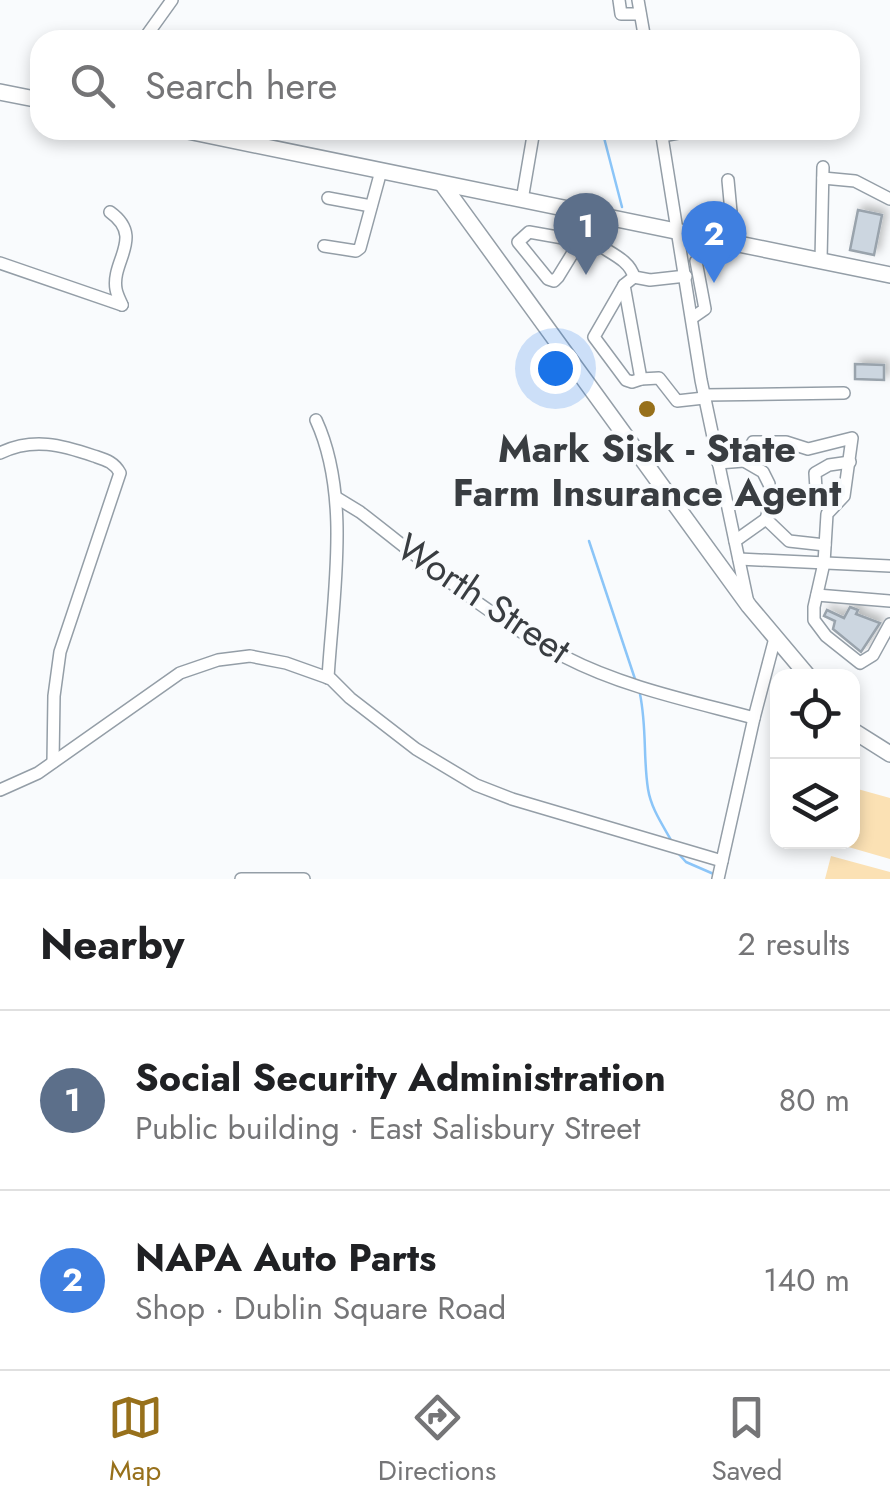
<!DOCTYPE html>
<html lang="en">
<head>
<meta charset="utf-8">
<style>
	:root { --surface:#fff; --page:#f2f2f2; --text:#202124; --muted:#757577; --line:#e0e0e0; --accent:#97701b }
	body { margin:0; font-family:Jost,sans-serif; background:var(--page); color:var(--text) }
	.controls { position:absolute; right:30px; bottom:30px; display:grid; overflow:hidden; border-radius:20px; box-shadow:0 5px 15px #0003 }
	.controls button { width:90px; height:90px; display:grid; place-items:center; padding:0; border:0; border-bottom:2px solid var(--line); background:var(--surface); color:var(--text); font:50px sans-serif }
	.you { position:absolute; left:555px; top:368px; width:35px; height:35px; margin:-25px; border:8px solid #fff; border-radius:50%; background:#1a73e8; box-shadow:0 0 0 15px #1a73e833 }
	.badge { display:grid; place-items:center; width:65px; height:65px; border-radius:50%; background:var(--accent); color:#fff; font-size:32px; font-weight:700 }
	.pin { position:absolute; translate:-50% -82px; filter:drop-shadow(0 2px 5px #0008) }
	.pin::after { content:''; position:absolute; top:52px; width:35px; height:30px; background:inherit; clip-path:polygon(0 0,100% 0,50% 100%) }
	.list { margin:0; padding:0; list-style:none }
	h2 { display:flex; justify-content:space-between; align-items:center; height:130px; margin:0; padding:0 40px; font-size:42px }
	h2 small { font-size:32px; font-weight:400; color:var(--muted) }
	.list li { display:grid; grid-template-columns:65px 1fr auto; gap:30px; align-items:center; box-sizing:border-box; height:180px; padding:0 40px; border-top:2px solid var(--line) }
	.list b { display:block; font-size:38px; white-space:nowrap }
	.list p { margin:0; font-size:32px; white-space:nowrap; color:var(--muted) }
	.list em { font-size:32px; font-style:normal; color:var(--muted) }
	.icon { flex:none; width:55px; height:55px; fill:none; stroke:currentColor; stroke-width:2; stroke-linecap:round; stroke-linejoin:round }
	.map { position:relative; flex:none; width:890px; height:879px; overflow:hidden }
	.search { position:absolute; background:var(--surface); box-shadow:0 5px 15px #0003; left:30px; right:30px; top:30px; height:110px; display:flex; align-items:center; gap:25px; box-sizing:border-box; padding:0 35px; border-radius:30px; color:var(--muted); font-size:38px }
	.sheet { height:490px; background:var(--surface) }
	nav { display:flex; justify-content:space-around; align-items:center; box-sizing:border-box; height:140px; border-top:2px solid var(--line); background:var(--surface); font-size:28px; color:var(--muted) }
	nav a { display:grid; justify-items:center; gap:5px }
	nav .on { color:var(--accent) }
	.map>svg:first-child { display:block }
</style>
</head>
<body>
<div class="map">
<svg width="890" height="879" viewBox="0 0 890 879">
	<defs>
		<filter id="shadow"><feDropShadow dx="4.5" dy="-4.5" stdDeviation="5" flood-color="#0004"/></filter>
	</defs>
	<rect width="100%" height="100%" fill="#f9fbfd"/>
	<g fill="#fbe1b4">
		<path d="M854,788L890,798V859L838,844L839,842H852Z"/>
		<path d="M831,856L890,872V879H825Z"/>
	</g>
	<g fill="none" stroke-linecap="round" stroke-linejoin="round">
		<g stroke="#8bc5f8" stroke-width="2.5">
			<path d="M602,130L622,207"/>
			<path d="M589,541L636,682"/>
			<path d="M640,694C647,729 643,757 648,789C651,808 662,824 671,840"/>
			<path d="M677,852L686,862L716,875"/>
		</g>
	</g>
	<g fill="#ccd6e0" stroke="#99a3ac" stroke-width="2.5" filter="url(#shadow)">
		<path d="M858,210L882,215L874,255L850,250Z"/>
		<path d="M855,364L884,365V380L855,379Z"/>
		<path d="M850,607L858,610L856,614L880,623L861,652L833,629L835,621L824,616L827,610L844,618Z"/>
	</g>
	<g fill="none" stroke-linecap="round" stroke-linejoin="round">
		<defs>
			<g id="minor">
				<path d="M619,0L621,14H640"/>
				<path d="M638,0L645,40"/>
				<path d="M144,39L172,0"/>
				<path d="M661,130L701,380L748,603"/>
				<path d="M662,136L694,130"/>
				<path d="M823,178L855,181L890,199"/>
				<path d="M328,198L371,206"/>
				<path d="M522,200L534,130"/>
				<path d="M567,210L582,222L585,233L606,216"/>
				<path d="M110,212C145,237 111,261 116,289C117,295 120,300 122,305"/>
				<path d="M725,240L731,212L728,180"/>
				<path d="M580,241L529,232L518,242L548,279L554,281L558,277L585,233C599,251 628,255 634,277"/>
				<path d="M324,246L356,251L360,248L381,171"/>
				<path d="M821,260L823,167"/>
				<path d="M0,263L122,305"/>
				<path d="M686,276L650,280L634,277L624,285L641,379L659,378L677,401L704,398"/>
				<path d="M624,285L594,337L626,380L632,382L641,379"/>
				<path d="M692,318L705,309L696,261"/>
				<path d="M704,395L844,393"/>
				<path d="M316,420C351,496 333,595 328,678"/>
				<path d="M0,453C33,437 62,445 94,456C106,460 114,462 120,473L60,652L54,696L53,762"/>
				<path d="M744,461L763,472L769,484"/>
				<path d="M718,463L744,461L753,442H786L808,449L852,438L844,496L827,514L824,563L814,607V620L826,636L860,663L873,655L890,624"/>
				<path d="M337,498L360,512C426,563 490,618 565,657C623,687 691,701 754,718"/>
				<path d="M829,510L816,489L815,473L829,465L850,462"/>
				<path d="M766,519L771,501"/>
				<path d="M735,541L766,519L789,541L825,545"/>
				<path d="M739,559L890,566"/>
				<path d="M817,595L890,601"/>
				<path d="M0,790L38,773L180,673L218,660L250,656L286,663L331,679L350,698L416,749L476,785L512,799L722,861"/>
				<path d="M241,879H304"/>
				<path d="M718,879L754,718L775,638"/>
			</g>
			<g id="major">
				<path d="M0,92L40,100"/>
				<path d="M183,130L890,275"/>
				<path d="M443,185L749,606L808,676"/>
				<path d="M852,730L890,754"/>
			</g>
		</defs>
		<use href="#minor" stroke="#949ea7" stroke-width="14"/>
		<use href="#major" stroke="#949ea7" stroke-width="18"/>
		<use href="#minor" stroke="#fff" stroke-width="11"/>
		<use href="#major" stroke="#fff" stroke-width="15"/>
	</g>
	<circle fill="#97701b" stroke="#f9fbfd" stroke-width="4" cx="647" cy="409" r="10"/>
	<g text-anchor="middle" dominant-baseline="central" stroke-width="8" stroke-linejoin="round" paint-order="stroke">
		<g font-size="38" font-weight="bold" fill="#393d41" stroke="#f9fbfd">
			<text x="647" y="448">Mark Sisk - State<tspan x="647" dy="44">Farm Insurance Agent</tspan></text>
		</g>
		<g font-size="38" fill="#393d41" stroke="#f9fbfd">
			<text transform="translate(484 598) rotate(34)">Worth Street</text>
		</g>
	</g>
</svg>
<div class="controls">
<button><svg class="icon" aria-label="locate" viewBox="0 0 24 24"><circle cx="12" cy="12" r="6"/><path d="M12 2v4M12 18v4M2 12h4M18 12h4"/></svg></button>
<button><svg class="icon" aria-label="layers" viewBox="0 0 24 24"><path d="M12 4l9 5-9 5-9-5zM3 14l9 5 9-5"/></svg></button>
</div>
<div class="you"></div>
<div class="pin badge" style="left:586px;top:275px;background:#5c6f8a">1</div>
<div class="pin badge" style="left:714px;top:283px;background:#3f7fe0">2</div>
<div class="search"><svg class="icon" aria-label="search" viewBox="0 0 24 24"><circle cx="10" cy="10" r="6"/><path d="M15 15l6 6"/></svg>Search here</div>
</div>
<section class="sheet">
<h2>Nearby<small>2 results</small></h2>
<ul class="list">
<li><span class="badge" style="background:#5c6f8a">1</span><div><b>Social Security Administration</b><p>Public building · East Salisbury Street</p></div><em>80 m</em></li>
<li><span class="badge" style="background:#3f7fe0">2</span><div><b>NAPA Auto Parts</b><p>Shop · Dublin Square Road</p></div><em>140 m</em></li>
</ul>
</section>
<nav>
<a class="on"><svg class="icon" aria-label="map" viewBox="0 0 24 24"><path d="M3 6l6-2 6 2 6-2v14l-6 2-6-2-6 2zM9 4v14M15 6v14"/></svg>Map</a>
<a><svg class="icon" aria-label="directions" viewBox="0 0 24 24"><path d="M12 3l9 9-9 9-9-9zM9 14v-3h6M13 9l2 2-2 2"/></svg>Directions</a>
<a><svg class="icon" aria-label="saved" viewBox="0 0 24 24"><path d="M7 4h10v16l-5-4-5 4z"/></svg>Saved</a>
</nav>
</body>
</html>
